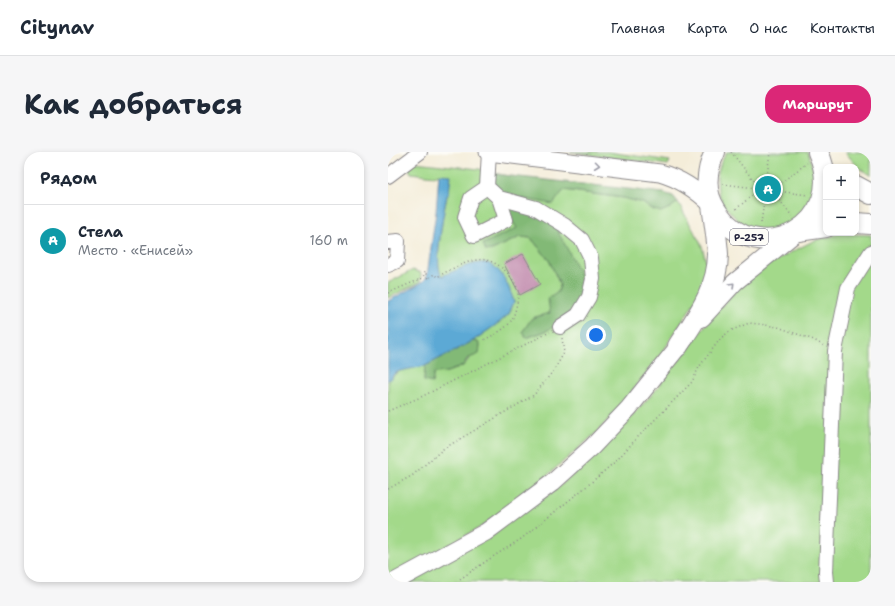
<!DOCTYPE html>
<html lang="ru">
<head>
<meta charset="utf-8">
<style>
	:root { --surface:#fff; --page:#f6f6f7; --text:#1f2937; --muted:#747a83; --line:#e0e1e3; --accent:#db2777 }
	body { margin:0; font-family:"Shantell Sans",sans-serif; background:var(--page); color:var(--text) }
	.controls { position:absolute; right:12px; top:12px; display:grid; overflow:hidden; border-radius:8px; box-shadow:0 2px 6px #0003 }
	.controls button { width:36px; height:36px; display:grid; place-items:center; padding:0; border:0; border-bottom:1px solid var(--line); background:var(--surface); color:var(--text); font:20px sans-serif }
	.you { position:absolute; left:208px; top:183px; width:14px; height:14px; margin:-10px; border:3px solid #fff; border-radius:50%; background:#1a73e8; box-shadow:0 0 0 6px #1a73e833 }
	.badge { display:grid; place-items:center; width:26px; height:26px; border-radius:50%; background:var(--accent); color:#fff; font-size:13px; font-weight:700 }
	.pin { position:absolute; translate:-50% -50%; border:2px solid #fff; box-shadow:0 1px 4px #0006 }
	.list { margin:0; padding:0; list-style:none }
	h2 { display:flex; justify-content:space-between; align-items:center; height:52px; margin:0; padding:0 16px; font-size:17px }
	h2 small { font-size:13px; font-weight:400; color:var(--muted) }
	.list li { display:grid; grid-template-columns:26px 1fr auto; gap:12px; align-items:center; box-sizing:border-box; height:72px; padding:0 16px; border-top:1px solid var(--line) }
	.list b { display:block; font-size:15px; white-space:nowrap }
	.list p { margin:0; font-size:13px; white-space:nowrap; color:var(--muted) }
	.list em { font-size:13px; font-style:normal; color:var(--muted) }
	.map { position:relative; flex:none; width:483px; height:430px; overflow:hidden; border-radius:16px }
	header { display:flex; align-items:center; gap:24px; box-sizing:border-box; height:56px; padding:0 20px; background:var(--surface); border-bottom:1px solid var(--line) }
	header strong { font-size:19px }
	nav { display:flex; gap:22px; margin-inline-start:auto; font-size:14px }
	.intro { display:flex; align-items:center; justify-content:space-between; box-sizing:border-box; height:96px; padding:0 24px }
	h1 { margin:0; font-size:28px }
	.button { padding:10px 18px; border-radius:16px; background:var(--accent); color:#fff; font-size:14px; font-weight:700 }
	main { display:flex; gap:24px; padding:0 24px }
	aside { flex:1; background:var(--surface); border-radius:16px; box-shadow:0 2px 6px #0003 }
	.map>svg:first-child { display:block }
</style>
</head>
<body>
<header>
<strong>Citynav</strong>
<nav><a>Главная</a><a>Карта</a><a>О нас</a><a>Контакты</a></nav>
</header>
<div class="intro"><h1>Как добраться</h1><a class="button">Маршрут</a></div>
<main>
<aside>
<h2>Рядом<small></small></h2>
<ul class="list">
<li><span class="badge" style="background:#0f9aa8">A</span><div><b>Стела</b><p>Место · «Енисей»</p></div><em>160 m</em></li>
</ul>
</aside>
<div class="map">
<svg width="483" height="430" viewBox="0 0 483 430">
	<rect width="100%" height="100%" fill="#fdfcf7"/>
	<filter id="ink" filterUnits="userSpaceOnUse"><feTurbulence type="fractalNoise" baseFrequency=".025" numOctaves="2"/><feDisplacementMap in="SourceGraphic" scale="8" xChannelSelector="R" yChannelSelector="G"/><feConvolveMatrix kernelMatrix="1 2 1 2 8 2 1 2 1" color-interpolation-filters="sRGB"/></filter>
	<filter id="wash" filterUnits="userSpaceOnUse"><feTurbulence type="fractalNoise" baseFrequency=".012" numOctaves="4" result="noise"/><feDisplacementMap in="SourceGraphic" scale="16" xChannelSelector="R" yChannelSelector="G"/><feGaussianBlur stdDeviation="0.9" result="paint"/><feColorMatrix in="noise" values="0 0 0 0 0 0 0 0 0 0 0 0 0 0 0 0 0 1.4 0 .05"/><feComposite in="paint" operator="in"/></filter>
	<g filter="url(#wash)">
		<rect width="100%" height="100%" fill="#f4edd9"/>
		<g fill="#a3d98a" stroke="#627e62" fill-rule="evenodd">
			<path d="M182,0H220L282,9L280,13Z"/>
			<path d="M339,0H420L430,34L420,59L399,75L373,79L353,72L334,51L330,38L329,24L333,10ZM367,30L390,34L388,45L366,42Z"/>
			<path d="M457,0H483V23L472,17Z"/>
			<path d="M26,10L91,17L176,38L235,46L255,51L263,57L282,56L290,50L314,94L319,114L309,146L274,201L229,258L207,282L155,327L93,375L0,427V229C12,215 20,217 37,214L36,229L46,221L59,220L75,214L92,194L90,190L85,189L112,170L121,162L126,150C110,104 97,107 56,123L54,124C45,114 56,58 59,44L61,41L51,22L46,24L23,21L19,13ZM130,76L182,102L158,179L138,186L135,179L144,166L162,161L172,133L161,108L143,86L132,85L104,98L95,92Z"/>
			<path d="M451,82L483,83V430H21L165,340L216,295L267,239L323,166L351,135L380,113L396,104L425,89Z"/>
			<path d="M25,118L33,121L32,130L0,146V131Z"/>
		</g>
		<g fill="#82b976" stroke="#526e58">
			<path d="M105,22L276,41L285,44L290,50L282,56L273,60L263,57L255,51L235,46L176,38L165,52L121,44L104,35Z"/>
			<path d="M121,52L161,69L169,78L182,102L193,125L194,132L190,152L176,169L158,179L138,186L135,179L144,166L162,161L160,147L170,140L172,133L161,108L143,86L132,85L104,98L98,99L95,92L129,76L117,58Z"/>
			<path d="M85,189L90,190L92,193L91,202L79,207L75,214L59,220L46,221L44,231L36,229L37,214Z"/>
		</g>
		<path fill="#5ba9d5" stroke="#3e6688" d="M51,22L63,23L61,41L59,44C56,58 45,114 54,124L56,123C67,119 86,109 98,111C114,114 122,137 126,150L121,162L112,170L85,189L37,214L12,219L7,221L0,229V149L31,132L36,129L39,124L48,60Z"/>
		<g id="blocks">
			<path fill="#c796b5" d="M135,102L152,132L132,143L116,112Z"/>
		</g>
	</g>
	<g filter="url(#ink)">
		<use href="#blocks" fill-opacity="0" stroke="#8b888a" stroke-width="1"/>
		<g fill="none" stroke-linecap="round" stroke-linejoin="round">
			<defs>
				<g id="minor">
					<path d="M101,0L99,35L111,46L148,56L176,73L194,88L203,106L205,127L201,145L190,163L172,175"/>
					<path d="M0,24L32,0"/>
					<path d="M99,35L83,46L77,65L86,84L118,68L111,46"/>
					<path d="M0,90L10,89L9,109L0,113"/>
					<path d="M439,430L438,420L447,199L460,136L483,100"/>
				</g>
				<g id="major">
					<path d="M100,0L272,21C293,27 309,38 324,53"/>
					<path d="M314,166L347,130L405,83"/>
					<path d="M6,430L98,380L164,331L204,295L241,256L298,185"/>
				</g>
				<g id="highway">
					<path d="M327,0C318,19 316,40 328,58C369,123 463,71 430,0"/>
					<path d="M468,34L483,42"/>
					<path d="M468,71L483,72"/>
					<path d="M410,79L438,75"/>
					<path d="M290,194C308,166 330,137 330,102C329,86 326,69 324,53"/>
				</g>
			</defs>
			<use href="#minor" stroke="#8b888a" stroke-width="16"/>
			<use href="#major" stroke="#8b888a" stroke-width="19"/>
			<use href="#highway" stroke="#8b888a" stroke-width="22"/>
			<g stroke="#8b888a" stroke-width="1.5" stroke-dasharray="1 3" stroke-linecap="butt">
				<path d="M343,0L367,30"/>
				<path d="M335,32L367,36"/>
				<path d="M378,32L382,0"/>
				<path d="M390,33L419,11"/>
				<path d="M389,39L420,43"/>
				<path d="M389,45L404,64"/>
				<path d="M348,57L366,42"/>
				<path d="M373,71L377,43"/>
				<path d="M0,141L35,126L37,119L40,127L46,122L49,125C61,118 85,105 98,108C111,110 127,126 130,139C131,144 127,164 123,169C117,178 105,183 96,188"/>
				<path d="M0,259L33,245L162,180"/>
				<path d="M0,337L25,323L55,297L146,243L166,218L176,201L174,186"/>
				<path d="M72,427L103,406L133,387L199,334L229,308L248,287L304,230L311,215L333,186L342,179L361,171L371,172L390,175L426,188L436,194"/>
			</g>
			<use href="#minor" stroke="#fff" stroke-width="14"/>
			<use href="#major" stroke="#fff" stroke-width="17"/>
			<use href="#highway" stroke="#fff" stroke-width="20"/>
		</g>
		<defs><path id="oneway-chevron" d="M-2-3.5L2.5 0L-2 3.5" fill="none" stroke-width="1.6" stroke-linecap="round" stroke-linejoin="round"/></defs>
		<g stroke="#9c9ca7">
			<use href="#oneway-chevron" transform="translate(209 13) rotate(7)"/>
			<use href="#oneway-chevron" transform="translate(344 133) rotate(-45)"/>
		</g>
	</g>
	<g text-anchor="middle" dominant-baseline="central" stroke-width="3" stroke-linejoin="round" paint-order="stroke">
		<rect fill="#fdfcf7" stroke="#646373" stroke-width="1" x="342" y="77" width="38" height="16" rx="3"/>
		<g font-size="10" font-weight="bold" fill="#22223b">
			<text x="361" y="85">Р-257</text>
		</g>
	</g>
</svg>
<div class="controls">
<button>+</button>
<button>−</button>
</div>
<div class="you"></div>
<div class="pin badge" style="left:380px;top:37px;background:#0f9aa8">A</div>
</div>
</main>
</body>
</html>
